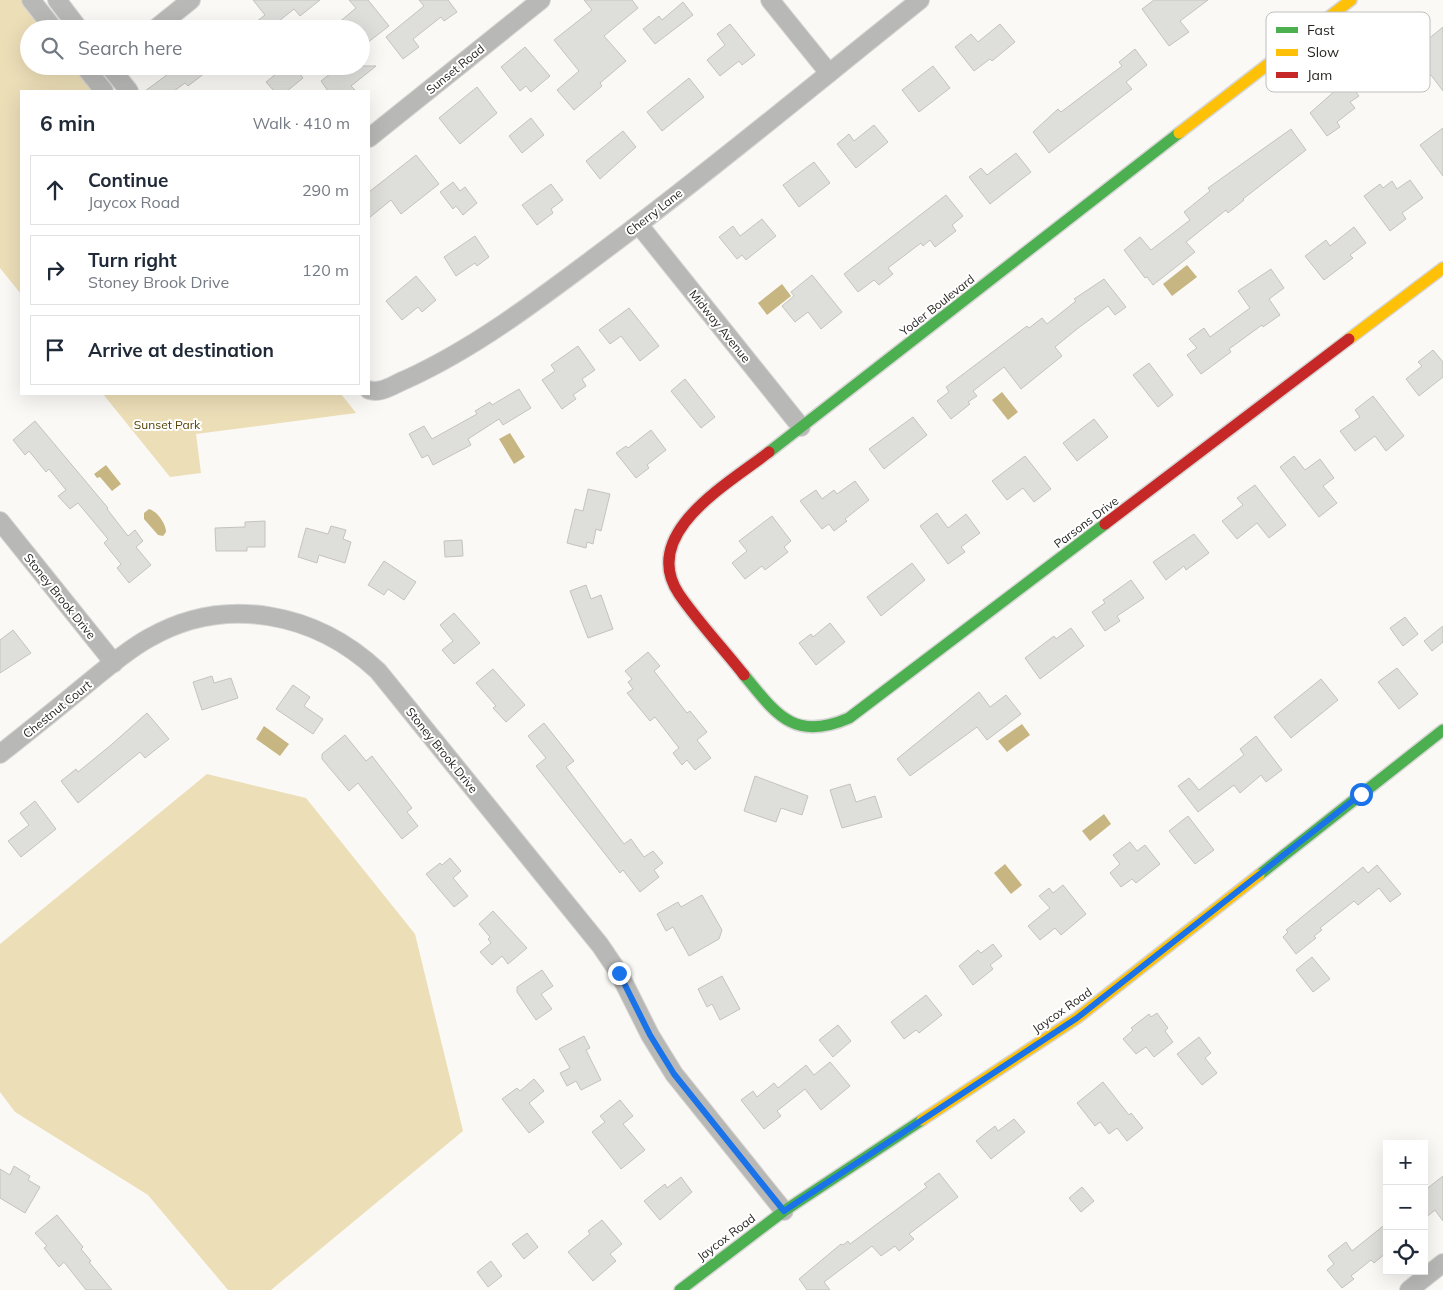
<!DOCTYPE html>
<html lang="en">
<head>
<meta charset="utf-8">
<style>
	:root { --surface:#fff; --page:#f6f6f7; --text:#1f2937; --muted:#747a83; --line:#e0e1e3 }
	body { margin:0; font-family:Mulish,sans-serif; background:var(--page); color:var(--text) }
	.controls { position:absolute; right:15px; bottom:15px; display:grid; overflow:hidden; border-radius:0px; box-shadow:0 5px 20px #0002 }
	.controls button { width:45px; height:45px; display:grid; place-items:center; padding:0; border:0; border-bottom:1px solid var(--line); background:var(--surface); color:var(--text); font:25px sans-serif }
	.stop { position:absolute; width:15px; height:15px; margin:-11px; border:4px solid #1a73e8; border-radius:50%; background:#fff }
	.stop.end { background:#1a73e8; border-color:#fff; box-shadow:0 1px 5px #0008 }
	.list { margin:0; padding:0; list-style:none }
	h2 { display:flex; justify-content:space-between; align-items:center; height:65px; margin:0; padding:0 20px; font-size:21px }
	h2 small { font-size:16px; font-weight:400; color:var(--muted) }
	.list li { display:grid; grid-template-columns:32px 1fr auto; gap:15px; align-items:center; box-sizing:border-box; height:70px; margin:0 10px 10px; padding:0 10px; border:1px solid var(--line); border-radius:0px }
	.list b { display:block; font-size:19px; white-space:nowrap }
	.list p { margin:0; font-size:16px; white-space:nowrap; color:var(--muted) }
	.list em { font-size:16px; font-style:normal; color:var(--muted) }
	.icon { flex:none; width:28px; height:28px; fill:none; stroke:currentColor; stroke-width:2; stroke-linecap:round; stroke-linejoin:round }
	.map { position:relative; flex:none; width:1443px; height:1290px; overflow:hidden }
	.search { position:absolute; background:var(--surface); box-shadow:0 5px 20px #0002; left:20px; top:20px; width:350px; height:55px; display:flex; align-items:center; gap:12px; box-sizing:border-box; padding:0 18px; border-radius:28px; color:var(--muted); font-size:19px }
	.panel { position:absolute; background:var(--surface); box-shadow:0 5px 20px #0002; left:20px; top:90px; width:350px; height:305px; border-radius:0px }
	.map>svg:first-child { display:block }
</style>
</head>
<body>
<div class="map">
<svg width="1443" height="1290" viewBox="0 0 1443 1290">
	<rect width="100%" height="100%" fill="#faf9f5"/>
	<g fill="#ecdeb7">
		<path d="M0,0H24L47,29H29V66H77L97,91H21V294L0,268Z"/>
		<path d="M103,394H341L356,413L196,434L201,473L170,477Z"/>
		<path d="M207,774L306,798L415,934L463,1131L271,1290H228L148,1195L15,1112L0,1092V944Z"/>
	</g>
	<g fill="#c8b682">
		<path d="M1187,265L1197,277L1172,296L1163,284Z"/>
		<path d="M782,284L791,296L767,315L758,303Z"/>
		<path d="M1002,392L1018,412L1008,420L992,400Z"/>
		<path d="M510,433L525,457L514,464L499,439Z"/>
		<path d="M106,465L121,484L112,491L100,477L97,478L94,474Z"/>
		<path d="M149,509C157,511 166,524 166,532L163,536L158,535L144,519V513Z"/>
		<path d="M1022,724L1030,735L1007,752L998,741Z"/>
		<path d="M264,726L289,744L280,756L256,739Z"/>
		<path d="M1104,814L1111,824L1090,841L1082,831Z"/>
		<path d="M1005,864L1022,885L1011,894L994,873Z"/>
	</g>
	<g fill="#dededb" stroke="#c4c3bf">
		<path d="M253,0H320L300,16L294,9L269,29H247L265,15Z"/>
		<path d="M349,0H368L389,26L367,43L361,36V29H331L356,8Z"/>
		<path d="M419,0H448L457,12L444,21L441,17L413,39L419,47L403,59L386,37L424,6Z"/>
		<path d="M584,0H632L638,8L604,36L626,61L600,83L602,86L574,110L557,90L579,71L554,40L592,10Z"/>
		<path d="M1154,0H1208L1180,21L1189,32L1169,46L1142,9Z"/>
		<path d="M683,2L693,15L655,44L643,29L659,16L662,20Z"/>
		<path d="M730,24L755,55L742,65L739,61L720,76L707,60L725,45L717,34Z"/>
		<path d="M1000,24L1015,42L992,61L990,59L974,71L955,47L971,34L978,42Z"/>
		<path d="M1443,27V91L1431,75L1426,79L1418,68L1389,90L1373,70L1387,59L1384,56L1412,34L1421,45Z"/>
		<path d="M525,47L550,76L531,92L526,86L520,91L501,67Z"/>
		<path d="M1135,49L1147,65L1126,82L1132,89L1049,153L1033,132L1058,109L1061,112L1122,66L1119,62Z"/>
		<path d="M179,66H214L188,86L185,83L174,91H145Z"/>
		<path d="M286,66H294L303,78L287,91H274L266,82Z"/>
		<path d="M340,66H376L351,86L356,91H328L321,81Z"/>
		<path d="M933,66L950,88L919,112L902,90Z"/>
		<path d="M689,78L704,97L662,131L647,112Z"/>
		<path d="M1347,80L1359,96L1350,102L1355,108L1337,122L1340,127L1327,136L1310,113Z"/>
		<path d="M477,87L497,113L460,144L439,118Z"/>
		<path d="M531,118L544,135L522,153L509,136Z"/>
		<path d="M874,125L888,142L856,168L837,144L849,134L854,141Z"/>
		<path d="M1443,128V176L1420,145Z"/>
		<path d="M1291,129L1306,150L1243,199L1244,200L1228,213L1226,210L1186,242L1195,252L1153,285L1147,277L1145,278L1124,250L1140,237L1151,250L1190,220L1184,212L1210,191L1208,188Z"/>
		<path d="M623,131L636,147L600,179L586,161Z"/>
		<path d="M1016,153L1031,172L990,204L969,177L981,168L987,175Z"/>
		<path d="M416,155L439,184L401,214L391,200L369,218V192Z"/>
		<path d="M814,162L830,183L799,207L783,185Z"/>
		<path d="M1410,180L1423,198L1402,213L1406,219L1390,231L1364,196L1380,184L1383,188L1392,181L1397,189Z"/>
		<path d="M453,182L460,191L465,187L477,203L463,215L456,206L453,209L440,192Z"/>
		<path d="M551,184L563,200L551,209L553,213L537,225L522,205Z"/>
		<path d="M946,195L963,216L952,225L956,231L935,247L930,240L923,246L921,243L888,268L893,274L879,285L874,280L858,292L844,274Z"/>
		<path d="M762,219L776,236L746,260L742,255L737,259L719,237L733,226L740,236Z"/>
		<path d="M1354,227L1366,243L1350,255L1353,258L1324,280L1305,256L1326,240L1330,246Z"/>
		<path d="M475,236L489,257L477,266L475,263L456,276L444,257Z"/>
		<path d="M1271,269L1284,288L1269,299L1280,315L1263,327L1262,325L1229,349L1231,352L1201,374L1187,355L1197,348L1189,339L1204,328L1210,337L1250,308L1238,291Z"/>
		<path d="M812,275L842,312L821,329L808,312L795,322L782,306L794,296L791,292Z"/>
		<path d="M416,276L436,300L422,312L418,307L402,320L386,301Z"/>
		<path d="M1104,279L1126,307L1115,315L1108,306L1077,329L1055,347L1062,356L1021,389L1004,367L973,391L977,396L968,402L970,404L951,419L937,401L949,392L946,387L1027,326L1029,328L1042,318L1047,324L1076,301L1074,299Z"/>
		<path d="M629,308L659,346L640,361L621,336L610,344L599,330Z"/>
		<path d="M578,346L595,370L582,379L586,386L573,395L576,399L562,409L542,380L555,371L551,365Z"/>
		<path d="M1433,350L1443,362V377L1419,396L1406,379L1422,366L1418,362Z"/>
		<path d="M1149,363L1173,395L1158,407L1133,375Z"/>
		<path d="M685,379L715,417L701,428L671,391Z"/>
		<path d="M519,389L531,408L503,425L499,419L468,439L471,445L433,465L428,455L422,458L409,434L424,426L432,439L477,414L475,411L490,402L492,405Z"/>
		<path d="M1373,396L1404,436L1386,451L1375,436L1355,451L1340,431L1360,417L1355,410Z"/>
		<path d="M913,417L927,435L884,469L869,449Z"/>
		<path d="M1094,419L1108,437L1077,461L1063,443Z"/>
		<path d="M35,421L108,508L107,509L128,536L135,530L143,541L136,547L151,565L129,583L117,568L121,564L104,543L108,539L78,503L70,509L58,496L66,490L49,469L46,472L29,451L25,455L13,440Z"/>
		<path d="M651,430L666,450L647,465L649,468L636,478L616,453L626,446L628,448Z"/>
		<path d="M1025,456L1051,489L1034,502L1023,488L1007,500L992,481Z"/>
		<path d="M1294,456L1305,470L1320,459L1334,478L1323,486L1337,503L1319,517L1280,467Z"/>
		<path d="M855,481L869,500L845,519L847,521L834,531L829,524L822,529L800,501L816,490L822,499L834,490L837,494Z"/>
		<path d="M1255,485L1286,525L1269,538L1257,523L1237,539L1222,521L1243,505L1237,498Z"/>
		<path d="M588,489L610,494L601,531L596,529L593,544L587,542L586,548L567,543L575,509L583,511Z"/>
		<path d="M937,513L948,528L966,514L980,533L961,547L965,552L948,564L920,526Z"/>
		<path d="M772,516L791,541L784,547L788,552L765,570L762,566L745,579L732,563L747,551L739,541Z"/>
		<path d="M265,521V547H247V551H216L215,528L245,527V522Z"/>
		<path d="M331,526L346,530L343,539L351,542L345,563L319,555L317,563L298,557L306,528L328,534Z"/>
		<path d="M1194,534L1209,553L1186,570L1184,566L1166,580L1153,562Z"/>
		<path d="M462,540L463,556L445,557L444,541Z"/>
		<path d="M384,561L416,582L404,600L388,589L384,595L368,585Z"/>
		<path d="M912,563L925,580L881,616L867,597Z"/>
		<path d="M1131,580L1144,598L1117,616L1120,621L1105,631L1092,612L1105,603L1103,600Z"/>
		<path d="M586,585L591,599L601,595L613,629L588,638L570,591Z"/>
		<path d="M454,613L480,643L454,664L442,650L453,641L440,625Z"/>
		<path d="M1405,617L1418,634L1403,646L1390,628Z"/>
		<path d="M830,623L845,642L816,665L799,643L811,634L813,637Z"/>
		<path d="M1443,626V642L1432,651L1424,641Z"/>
		<path d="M1071,628L1084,646L1040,679L1025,658L1054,636L1056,639Z"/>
		<path d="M13,630L31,653L0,673V640Z"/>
		<path d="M648,652L660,666L654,671L687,713L690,711L707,732L697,740L711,758L695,770L687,760L682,765L673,753L679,748L655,717L650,721L627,693L633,689L628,682L632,679L625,671Z"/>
		<path d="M1397,668L1418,694L1399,709L1378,682Z"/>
		<path d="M493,669L525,705L506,722L493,708L496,706L476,683Z"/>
		<path d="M212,676L214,683L231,678L238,698L202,710L193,682Z"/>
		<path d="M1321,679L1338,700L1291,738L1274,717Z"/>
		<path d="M293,685L310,697L304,706L323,719L313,734L276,709Z"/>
		<path d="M979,692L990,707L1006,695L1021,714L987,740L977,727L910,776L897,759Z"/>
		<path d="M147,713L169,739L145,758L140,752L78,803L61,781L76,769L78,772L111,745Z"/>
		<path d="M544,723L574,761L566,767L624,844L631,839L644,857L653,851L663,863L654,870L659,877L640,892L623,870L620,873L536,766L546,758L528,736Z"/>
		<path d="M345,735L366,761L372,756L412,808L407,812L418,826L402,839L358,783L349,791L322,759V754Z"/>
		<path d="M1256,736L1282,770L1266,782L1261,775L1240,793L1234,785L1198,812L1178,786L1189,778L1199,790L1244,755L1240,749Z"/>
		<path d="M755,776L808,796L802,815L781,808L776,822L744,811Z"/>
		<path d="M850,784L856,802L875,796L882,817L842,828L830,790Z"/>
		<path d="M35,801L56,829L21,857L8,841L29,825L20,813Z"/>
		<path d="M1188,816L1214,850L1195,864L1169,831Z"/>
		<path d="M1130,842L1137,851L1145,845L1160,864L1136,883L1132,879L1121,887L1110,873L1120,864L1113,855Z"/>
		<path d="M450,858L461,871L453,878L468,896L454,907L426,874L440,863L442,865Z"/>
		<path d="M1377,865L1401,894L1390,902L1379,888L1358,905L1354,901L1320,928L1322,930L1314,936L1316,938L1296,954L1283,937L1288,932L1286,930L1363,867L1368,873Z"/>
		<path d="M1063,885L1086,914L1061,935L1055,928L1040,940L1028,926L1050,908L1039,896L1049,888L1053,893Z"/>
		<path d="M702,895L722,930L719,939L689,956L673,927L666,931L657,914L678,902L681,907Z"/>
		<path d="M493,911L527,948L508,964L502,956L492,965L480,952L491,943L488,939L490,937L479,924Z"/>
		<path d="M993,944L1002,956L990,965L993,969L973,985L959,966L978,950L981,953Z"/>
		<path d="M1312,957L1330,979L1313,992L1296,970Z"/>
		<path d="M542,970L553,986L541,994L552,1009L536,1020L517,992V987Z"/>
		<path d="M722,976L740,1009L720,1020L712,1004L707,1007L698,989Z"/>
		<path d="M926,995L942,1015L919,1033L916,1030L904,1039L891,1022Z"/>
		<path d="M1157,1013L1168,1028L1165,1031L1173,1042L1154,1057L1146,1047L1136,1054L1123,1039L1133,1030L1131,1028L1149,1014L1151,1017Z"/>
		<path d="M838,1025L851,1041L833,1057L819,1040Z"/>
		<path d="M584,1036L590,1048L586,1050L601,1080L581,1090L576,1081L567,1086L560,1073L570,1068L559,1049Z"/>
		<path d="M1199,1037L1211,1053L1205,1058L1217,1073L1202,1085L1177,1054Z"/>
		<path d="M830,1062L850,1086L821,1110L805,1089L777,1111L781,1116L764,1129L741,1100L753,1091L757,1097L774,1083L778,1088L806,1065L814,1075Z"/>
		<path d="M534,1079L544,1091L529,1103L544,1122L529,1133L502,1099L517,1088L520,1091Z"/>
		<path d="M1103,1082L1129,1115L1131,1113L1143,1128L1127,1141L1117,1128L1109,1134L1100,1122L1095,1126L1077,1103Z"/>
		<path d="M620,1100L633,1116L623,1124L645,1150L621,1169L592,1132L605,1122L600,1116Z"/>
		<path d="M1014,1119L1025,1132L991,1159L976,1141L995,1126L998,1131Z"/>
		<path d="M14,1166L30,1176L28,1180L40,1187L25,1213L0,1198V1169L10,1175Z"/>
		<path d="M939,1173L958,1197L909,1234L914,1239L899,1251L895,1246L881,1256L872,1246L824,1282L830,1290H807L799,1279L841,1244L843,1245L848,1241L850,1244L927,1187L924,1184Z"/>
		<path d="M1443,1176V1221L1435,1210L1424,1219V1191Z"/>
		<path d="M681,1177L692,1192L660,1220L644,1201L665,1184L667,1188Z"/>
		<path d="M1082,1187L1094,1201L1081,1212L1069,1198Z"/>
		<path d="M57,1215L83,1247L81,1249L91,1261L89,1262L112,1290H86L64,1262L59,1267L44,1248L47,1246L35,1233Z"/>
		<path d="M602,1220L622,1244L610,1254L616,1261L593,1281L568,1252L590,1234L588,1231Z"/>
		<path d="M1387,1223V1252L1374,1263L1371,1260L1351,1276L1354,1279L1342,1288L1327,1270L1334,1264L1328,1256L1346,1242L1352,1251Z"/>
		<path d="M527,1233L538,1247L524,1259L512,1244Z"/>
		<path d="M491,1261L502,1276L488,1287L477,1272Z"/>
	</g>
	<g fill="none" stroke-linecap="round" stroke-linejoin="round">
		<defs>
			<g id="street">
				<path d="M31,0L54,29"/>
				<path d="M57,0L79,29"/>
				<path d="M770,0L829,73"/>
				<path d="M155,29L191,0"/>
				<path d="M84,66L104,91"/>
				<path d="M109,66L129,91"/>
				<path d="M369,138L541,0"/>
				<path d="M639,225L801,427"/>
				<path d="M369,390C382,394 394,384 407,379C479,346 543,296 606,249C713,169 816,83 920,0"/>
				<path d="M0,521L114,663"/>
				<path d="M0,754C29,731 59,707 88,683C108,667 127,650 149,638C226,594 316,613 378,671L600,945L619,973L650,1035L674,1074L784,1211"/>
				<path d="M1409,1290L1443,1263"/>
			</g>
			<g id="fast">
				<path d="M769,452L1179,133"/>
				<path d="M744,675C776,714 794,742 849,718L1105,524"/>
				<path d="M1259,875L1443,730"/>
				<path d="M680,1290L784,1211L922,1120"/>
			</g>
			<g id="slow">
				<path d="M1179,133L1351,0"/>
				<path d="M1349,339L1443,268"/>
				<path d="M922,1120L1077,1018L1259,875"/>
			</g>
			<g id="jam">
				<path d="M1105,524L1349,339"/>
				<path d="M744,675C723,648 698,622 679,594C638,533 731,482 769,452"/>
			</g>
		</defs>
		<use href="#street" stroke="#d7d6d4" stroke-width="20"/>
		<use href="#fast" stroke="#d7d6d4" stroke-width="14"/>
		<use href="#slow" stroke="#d7d6d4" stroke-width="14"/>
		<use href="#jam" stroke="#d7d6d4" stroke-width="14"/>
		<use href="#street" stroke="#b8b8b6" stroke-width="18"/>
		<use href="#fast" stroke="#4caf50" stroke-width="11"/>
		<use href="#slow" stroke="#ffc107" stroke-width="11"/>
		<use href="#jam" stroke="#c62828" stroke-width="11"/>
	</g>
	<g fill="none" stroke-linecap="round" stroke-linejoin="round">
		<path stroke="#1a73e8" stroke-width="6" d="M619,973L650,1035L674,1074L784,1211L1077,1018L1361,794"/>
	</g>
	<g text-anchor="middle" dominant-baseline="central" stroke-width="4" stroke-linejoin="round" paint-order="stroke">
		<g font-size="12" fill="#262522" stroke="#fff">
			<text transform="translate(455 69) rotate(-39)">Sunset Road</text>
			<text transform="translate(654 212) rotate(-38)">Cherry Lane</text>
			<text transform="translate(937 305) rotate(-38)">Yoder Boulevard</text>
			<text transform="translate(720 326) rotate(51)">Midway Avenue</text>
			<text transform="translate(1086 522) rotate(-37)">Parsons Drive</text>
			<text transform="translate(60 596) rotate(51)">Stoney Brook Drive</text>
			<text transform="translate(57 709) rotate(-39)">Chestnut Court</text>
			<text transform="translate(442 750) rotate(51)">Stoney Brook Drive</text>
			<text transform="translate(1062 1010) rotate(-35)">Jaycox Road</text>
			<text transform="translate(726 1237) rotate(-37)">Jaycox Road</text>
		</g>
		<g font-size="12" fill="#544205" stroke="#fff">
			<text x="167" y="424">Sunset Park</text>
		</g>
	</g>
	<rect x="1266" y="12" width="164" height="80" rx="8" fill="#fff" stroke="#bebebd" stroke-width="1"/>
	<rect x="1276" y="27" width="22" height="6" fill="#4caf50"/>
	<rect x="1276" y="49" width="22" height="7" fill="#ffc107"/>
	<rect x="1276" y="72" width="22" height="6" fill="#c62828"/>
	<g font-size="14" fill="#262522">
		<text x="1307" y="35">Fast</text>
		<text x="1307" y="57">Slow</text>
		<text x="1307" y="80">Jam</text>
	</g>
</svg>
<div class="controls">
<button>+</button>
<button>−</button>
<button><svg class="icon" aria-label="locate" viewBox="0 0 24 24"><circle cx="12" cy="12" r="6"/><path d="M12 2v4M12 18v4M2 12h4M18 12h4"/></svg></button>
</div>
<div class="stop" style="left:1361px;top:794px"></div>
<div class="stop end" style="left:619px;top:973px"></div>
<div class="search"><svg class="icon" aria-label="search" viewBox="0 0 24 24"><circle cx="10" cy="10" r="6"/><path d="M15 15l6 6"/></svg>Search here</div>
<section class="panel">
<h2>6 min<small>Walk · 410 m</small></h2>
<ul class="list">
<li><svg class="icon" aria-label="ahead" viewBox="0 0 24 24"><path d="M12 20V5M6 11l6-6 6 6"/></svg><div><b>Continue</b><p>Jaycox Road</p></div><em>290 m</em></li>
<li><svg class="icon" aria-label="right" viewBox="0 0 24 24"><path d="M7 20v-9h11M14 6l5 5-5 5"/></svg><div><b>Turn right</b><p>Stoney Brook Drive</p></div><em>120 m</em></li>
<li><svg class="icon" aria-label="arrive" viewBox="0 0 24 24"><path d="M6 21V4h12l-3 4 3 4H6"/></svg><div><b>Arrive at destination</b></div></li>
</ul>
</section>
</div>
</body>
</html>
